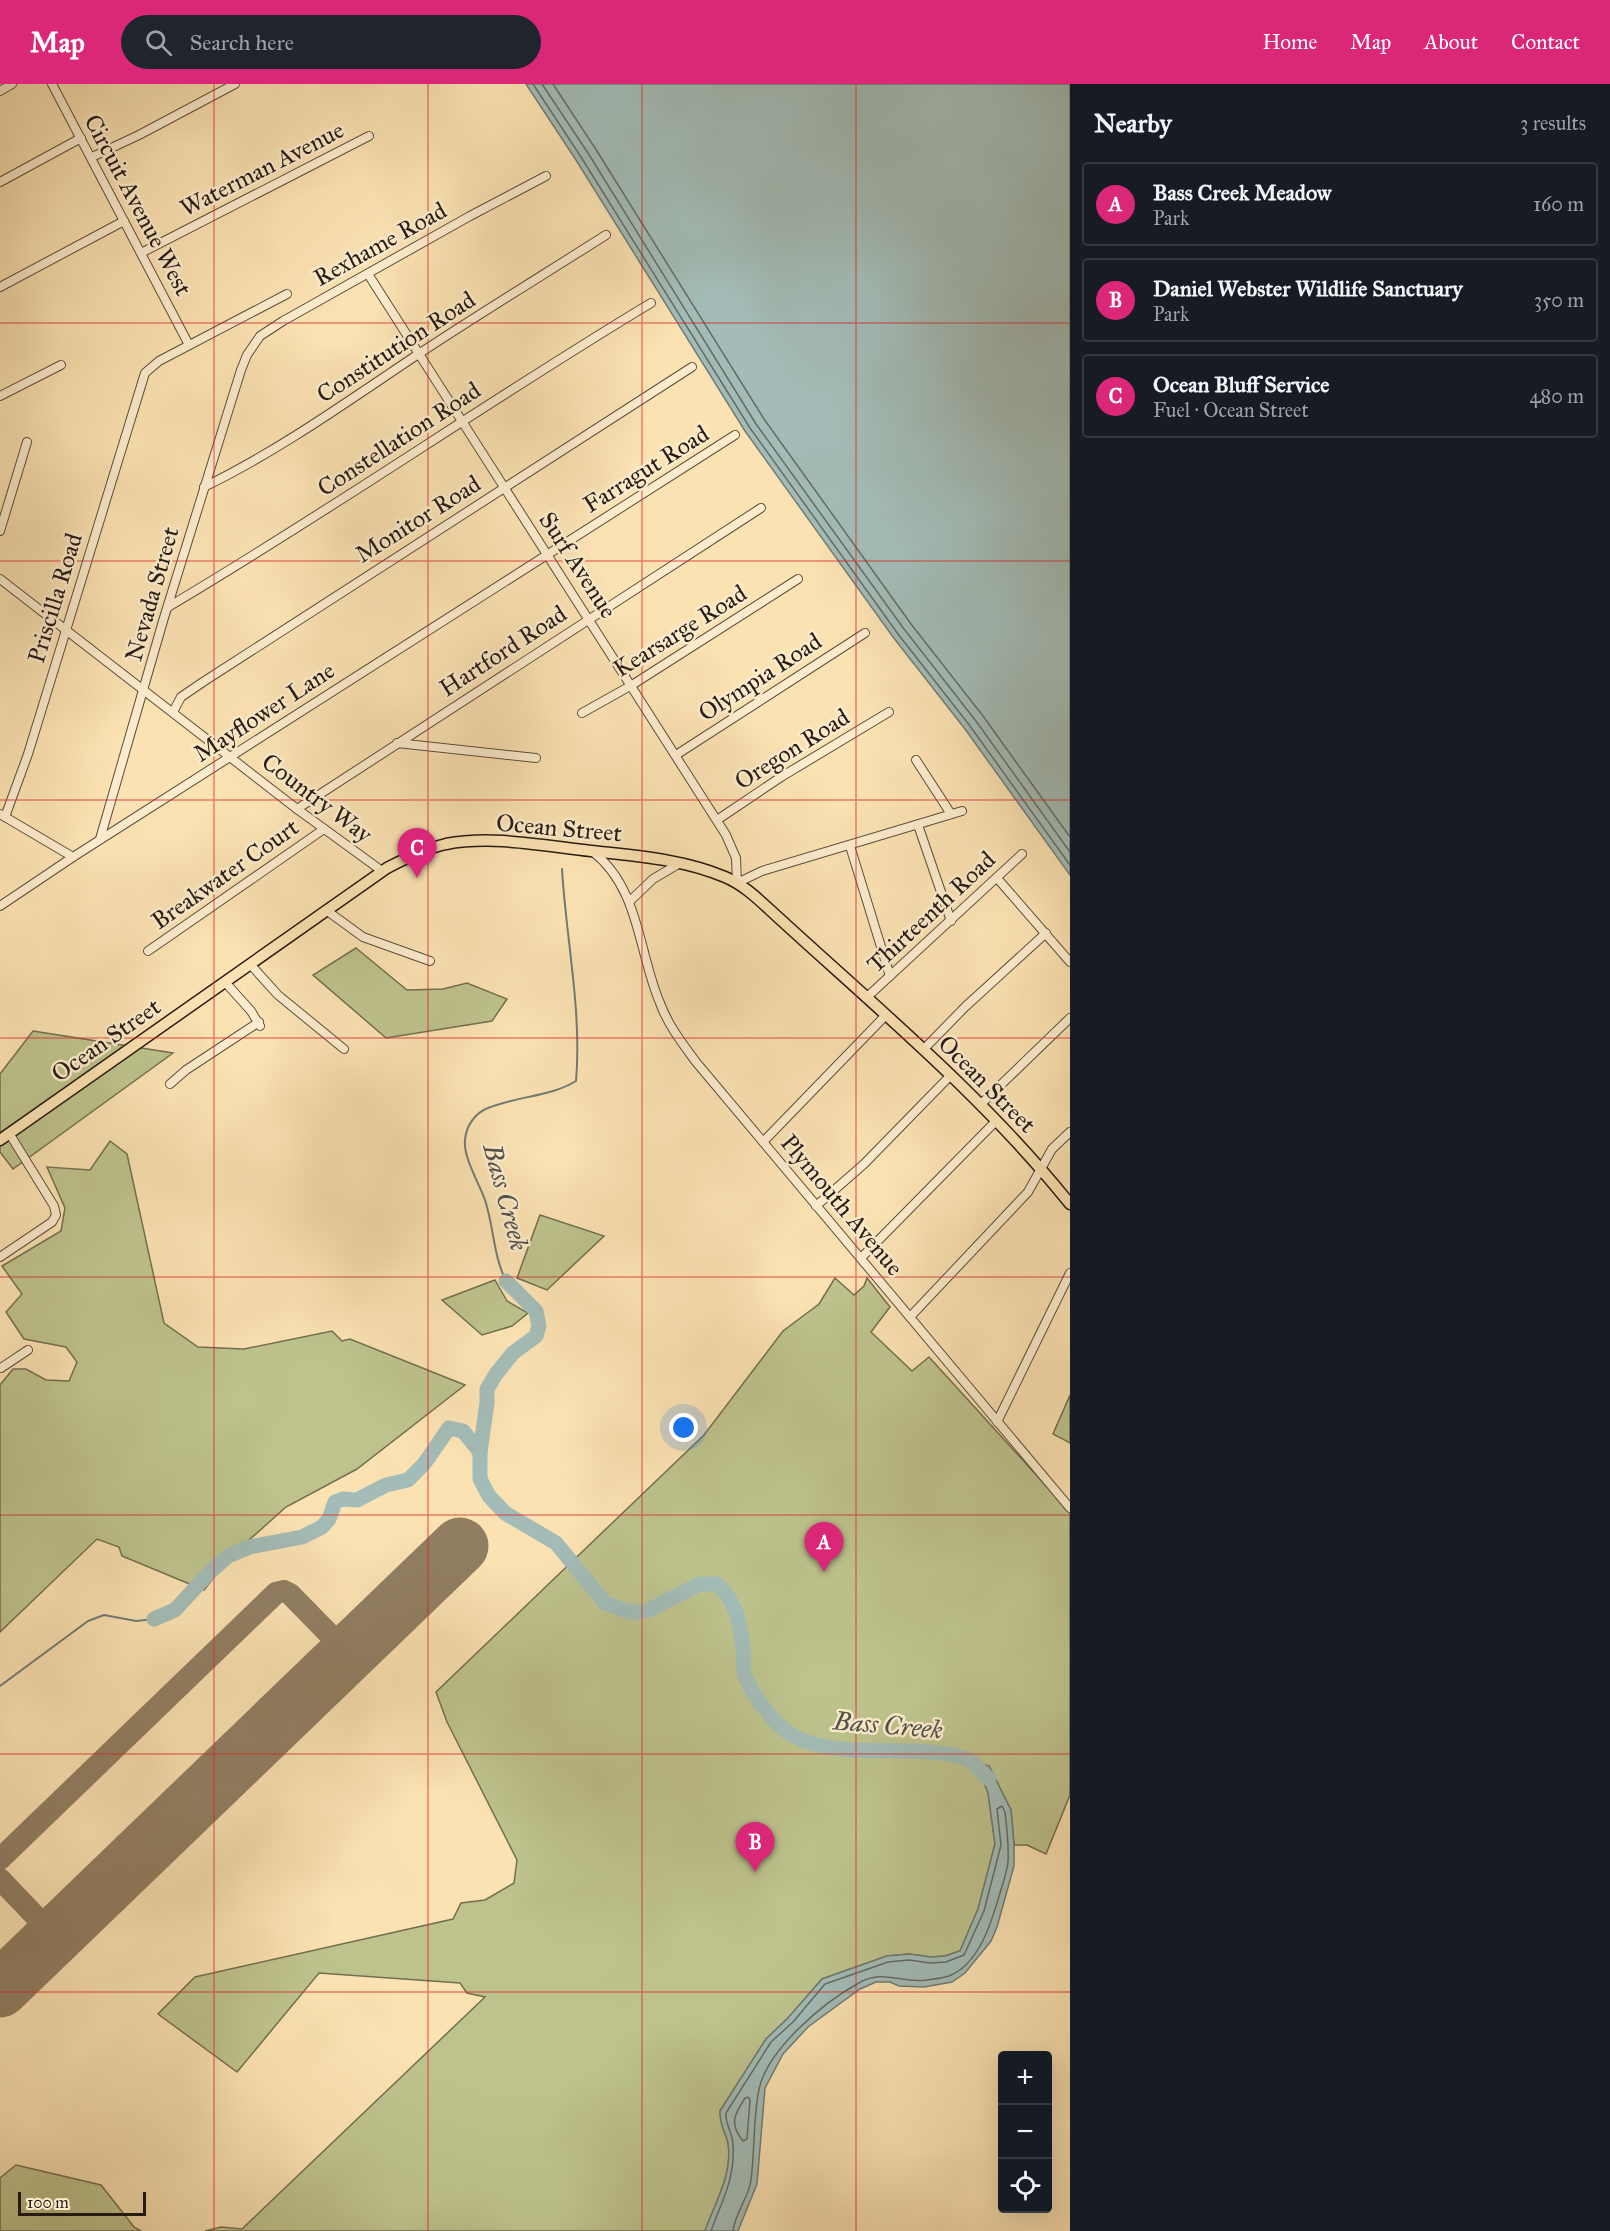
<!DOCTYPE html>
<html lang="en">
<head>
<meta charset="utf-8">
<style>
	:root { --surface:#171b24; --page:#20242c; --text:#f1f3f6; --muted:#9ea1a6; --line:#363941; --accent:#db2777 }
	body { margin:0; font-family:"IM FELL Great Primer",serif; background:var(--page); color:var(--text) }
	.controls { position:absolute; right:18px; bottom:18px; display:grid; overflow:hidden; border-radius:6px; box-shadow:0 6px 24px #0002 }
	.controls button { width:54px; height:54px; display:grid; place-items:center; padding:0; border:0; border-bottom:2px solid var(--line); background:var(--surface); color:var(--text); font:30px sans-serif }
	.scale { position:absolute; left:18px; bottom:15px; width:128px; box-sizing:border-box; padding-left:6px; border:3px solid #271b13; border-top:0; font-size:16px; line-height:21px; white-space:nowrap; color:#271b13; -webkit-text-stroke:4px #fceccd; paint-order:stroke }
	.you { position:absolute; left:684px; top:1344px; width:21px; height:21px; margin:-15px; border:4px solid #fff; border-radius:50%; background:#1a73e8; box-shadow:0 0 0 9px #1a73e833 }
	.badge { display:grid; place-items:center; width:39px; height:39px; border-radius:50%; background:var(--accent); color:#fff; font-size:20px; font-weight:700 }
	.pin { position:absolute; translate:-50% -50px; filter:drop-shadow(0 2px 3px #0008) }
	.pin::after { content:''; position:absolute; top:32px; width:21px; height:18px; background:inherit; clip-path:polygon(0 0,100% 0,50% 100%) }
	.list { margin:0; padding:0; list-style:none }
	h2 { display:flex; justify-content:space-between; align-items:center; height:78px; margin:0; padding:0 24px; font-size:26px }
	h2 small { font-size:20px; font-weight:400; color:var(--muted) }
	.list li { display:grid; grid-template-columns:39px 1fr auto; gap:18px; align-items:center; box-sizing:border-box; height:84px; margin:0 12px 12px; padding:0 12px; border:2px solid var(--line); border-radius:6px }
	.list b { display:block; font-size:22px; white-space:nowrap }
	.list p { margin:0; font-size:20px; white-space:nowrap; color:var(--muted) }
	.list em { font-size:20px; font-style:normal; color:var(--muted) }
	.icon { flex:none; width:33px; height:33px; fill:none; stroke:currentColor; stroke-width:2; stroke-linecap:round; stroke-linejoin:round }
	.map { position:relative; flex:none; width:1070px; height:2147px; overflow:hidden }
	header { display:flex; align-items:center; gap:36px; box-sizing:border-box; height:84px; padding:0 30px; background:var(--accent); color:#fff }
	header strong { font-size:28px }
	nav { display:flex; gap:33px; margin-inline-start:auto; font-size:21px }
	.search { width:420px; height:54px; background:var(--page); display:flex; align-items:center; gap:15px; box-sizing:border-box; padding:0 21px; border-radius:33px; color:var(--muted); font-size:22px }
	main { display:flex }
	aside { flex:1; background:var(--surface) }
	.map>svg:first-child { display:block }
</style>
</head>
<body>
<header>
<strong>Map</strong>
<div class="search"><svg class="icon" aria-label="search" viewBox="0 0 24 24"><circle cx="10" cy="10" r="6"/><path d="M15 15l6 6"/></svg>Search here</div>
<nav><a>Home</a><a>Map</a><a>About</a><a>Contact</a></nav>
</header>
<main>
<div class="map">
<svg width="1070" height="2147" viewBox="0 0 1070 2147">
	<rect width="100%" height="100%" fill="#fbe2b2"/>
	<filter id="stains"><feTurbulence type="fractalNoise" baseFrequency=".00333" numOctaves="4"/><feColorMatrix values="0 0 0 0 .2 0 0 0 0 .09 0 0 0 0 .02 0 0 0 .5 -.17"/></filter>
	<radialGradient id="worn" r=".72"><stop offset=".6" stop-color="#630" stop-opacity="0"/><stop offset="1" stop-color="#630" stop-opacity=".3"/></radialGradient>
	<g fill="#bec38d" stroke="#726f50" stroke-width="1.5">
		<path d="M356,864L407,906L443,905L467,899L507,915L492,937L386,954L313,891Z"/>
		<path d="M33,947L173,969L13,1085L0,1068V990Z"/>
		<path d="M110,1057L127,1070L164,1239L198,1263L244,1265L332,1247L342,1257L350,1255L465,1301L357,1385L286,1423L229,1474L204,1506L122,1472L119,1463L97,1455L0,1548V1301L13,1285H26L46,1296L69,1297L77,1278L66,1263L24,1255L6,1228L22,1210L2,1182L61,1147L65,1124L47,1083L90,1086Z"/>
		<path d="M540,1131L604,1152L547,1206L517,1194Z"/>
		<path d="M835,1194L854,1211L864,1202L867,1194L890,1223L871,1248L912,1287L929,1273L1070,1428V1711L1046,1770L1027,1761H1014L1011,1726L989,1682L972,1685L984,1698L988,1709L995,1760L978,1825L960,1867L945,1872L931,1873L909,1870L887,1872L822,1895L788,1934L766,1955L720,2027C720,2044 725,2045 728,2059C733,2090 715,2119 705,2147H205L221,2143L242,2145L485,1913L467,1909L460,1899L319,1889L237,1988L158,1930L195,1893L453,1835L461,1819L485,1816L514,1799L517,1776L447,1638L436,1608L704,1351L783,1247L819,1220Z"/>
		<path d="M495,1196L507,1217L528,1229L512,1242L482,1251L442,1216Z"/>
		<path d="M1070,1311V1359L1053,1350Z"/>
		<path d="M16,2081L101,2101L134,2143L141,2147H0V2094Z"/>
	</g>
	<g fill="#a3bcb7" stroke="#717c75" stroke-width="1.5">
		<path d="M526,0H1070V791L965,645L893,553L745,347L576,76Z"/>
		<path d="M980,1680L989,1682L1011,1726L1014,1761V1782L997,1843L991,1857L965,1889L952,1898L924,1903L899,1902L890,1898H876L860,1905L808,1943L783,1970L765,2004L757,2100L738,2147H705C715,2119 733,2090 728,2059C725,2045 720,2044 720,2027L766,1955L788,1934L822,1895L887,1872L909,1870L931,1873L945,1872L960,1867L978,1825L995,1760L988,1709L984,1698L971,1684L974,1681Z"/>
	</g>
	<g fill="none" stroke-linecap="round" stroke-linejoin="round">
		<g stroke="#656c65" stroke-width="1.5">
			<path d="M533,0L581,73L750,344L898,550L970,642L1070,781"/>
			<path d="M542,0L588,69L756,340L904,545L976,637L1070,768"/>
			<path d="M553,0L595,64L764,335L911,540L983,632L1070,753"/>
			<path d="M748,2013L750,2016L747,2055L743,2057C729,2040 734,2031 745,2014Z"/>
			<path d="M711,2147C722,2116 735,2096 733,2061C733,2049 725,2041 726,2029L771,1958L793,1938L825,1900L888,1878L909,1876L930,1879L946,1878L964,1871L984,1827L1001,1761L997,1725L1002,1722L1005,1728C1007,1745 1009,1761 1008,1778C1007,1788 1003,1799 1000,1809C992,1836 980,1880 949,1892C943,1894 934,1895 927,1896C900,1900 883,1884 857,1900C823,1919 768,1965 759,2005C753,2034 755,2066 751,2096C749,2113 735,2129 733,2147"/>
		</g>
		<g stroke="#717c75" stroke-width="2">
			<path d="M506,1197C493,1171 494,1143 485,1116C479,1099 463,1073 465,1056C466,1042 475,1029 488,1024C517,1012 550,1013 576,997C582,926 566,855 562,785"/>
			<path d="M0,1602L88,1537L104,1531L136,1537L154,1535"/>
		</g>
		<g stroke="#a3bcb7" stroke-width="15">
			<path d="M506,1197L536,1227L539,1242L536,1252L513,1269L496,1290L487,1305V1319L480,1368V1395L489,1412L505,1429L556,1459L605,1519L623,1526L634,1529L649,1526L700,1500H717C736,1518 741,1540 743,1566C744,1573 742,1581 744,1588C748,1605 772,1637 786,1647C823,1674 885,1664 929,1668C941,1669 958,1670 969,1676C976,1681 982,1689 989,1695"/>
			<path d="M154,1535L175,1526L208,1490L228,1472L249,1463L302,1453L322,1443L329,1435L335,1418L343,1415L357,1416L386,1401L408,1396L424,1380L449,1344L463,1347L480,1368"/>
		</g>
		<g stroke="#917e62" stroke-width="22">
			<path d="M0,1775L276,1509L284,1507L290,1510L336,1557L339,1570L336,1582"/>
			<path d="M0,1795L42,1839C54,1861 15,1888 0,1902"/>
			<path d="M42,1839L54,1843L64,1840L123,1784"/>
		</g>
		<path stroke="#917e62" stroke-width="57" d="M0,1905L460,1462"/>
		<defs>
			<g id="minor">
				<path d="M52,0L189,261"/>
				<path d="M0,7L12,0"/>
				<path d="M92,73L139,51L235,0"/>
				<path d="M0,98L81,54"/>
				<path d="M141,169L369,52"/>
				<path d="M368,190L726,751L736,774L737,799L762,787L962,727"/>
				<path d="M0,203L124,137"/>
				<path d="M0,312L61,281"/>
				<path d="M204,403C280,366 348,317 417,271C479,230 543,191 606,151"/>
				<path d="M0,447L27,358"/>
				<path d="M0,495L297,725L382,787"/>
				<path d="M168,523C332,426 488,317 651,219"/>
				<path d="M173,628L181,613L203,598L692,283"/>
				<path d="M582,629L632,601L798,495"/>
				<path d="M397,659L536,674"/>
				<path d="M676,671L865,549"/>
				<path d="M916,676L951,730"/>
				<path d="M297,725L761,424"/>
				<path d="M0,730L73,773L735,351"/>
				<path d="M5,733L28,670L145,289L159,277L287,210"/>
				<path d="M717,736L781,693L889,628"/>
				<path d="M918,741L951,837"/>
				<path d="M100,755L163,537L241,286L247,271L260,252L283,237L470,132L546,92"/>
				<path d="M850,762L890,892"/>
				<path d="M592,767C640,804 638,868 660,919C668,941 682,959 696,978L1070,1424"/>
				<path d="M997,794L1070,878"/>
				<path d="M630,817L653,795L680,779"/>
				<path d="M0,822L73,773"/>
				<path d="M326,826L363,853L430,877"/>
				<path d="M148,867L324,745"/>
				<path d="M250,880L278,911L344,965"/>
				<path d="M225,898L251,927L260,942"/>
				<path d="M866,914L1022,770"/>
				<path d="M923,966L965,923L1046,849"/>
				<path d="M170,1000L186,986L259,938"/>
				<path d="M981,1020L1070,934"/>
				<path d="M763,1058L886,931"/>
				<path d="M816,1122L864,1080L950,992"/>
				<path d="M0,1173L52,1138L56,1131L54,1122L9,1049"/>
				<path d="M861,1174L996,1037"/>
				<path d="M910,1233L1028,1108L1052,1065L1070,1048"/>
				<path d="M1,1284L28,1266"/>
				<path d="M997,1338L1070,1189"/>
			</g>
			<path id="major" d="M0,1056L387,784C406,774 425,765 446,760C493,751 545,762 591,767C636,772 683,775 725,793C742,800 756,813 769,825C872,920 982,1010 1070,1120"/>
		</defs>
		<use href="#minor" stroke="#5c4d3b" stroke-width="10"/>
		<use href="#major" stroke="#271b13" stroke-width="13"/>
		<use href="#minor" stroke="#fceccd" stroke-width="8"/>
		<use href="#major" stroke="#fbe2b2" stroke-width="10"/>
	</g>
	<path fill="none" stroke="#d62828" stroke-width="1.5" stroke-opacity="0.55" d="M214,0V2147M428,0V2147M642,0V2147M856,0V2147M0,239H1070M0,477H1070M0,716H1070M0,954H1070M0,1193H1070M0,1431H1070M0,1670H1070M0,1908H1070"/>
	<g text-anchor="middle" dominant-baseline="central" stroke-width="5" stroke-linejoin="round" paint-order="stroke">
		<g font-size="24" fill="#271b13" stroke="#fceccd">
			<text transform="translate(262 85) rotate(-27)">Waterman Avenue</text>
			<text transform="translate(138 121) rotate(62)">Circuit Avenue West</text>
			<text transform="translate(380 160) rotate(-29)">Rexhame Road</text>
			<text transform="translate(396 263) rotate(-33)">Constitution Road</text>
			<text transform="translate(399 355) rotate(-33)">Constellation Road</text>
			<text transform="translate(646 385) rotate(-32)">Farragut Road</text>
			<text transform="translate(418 435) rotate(-32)">Monitor Road</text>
			<text transform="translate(578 481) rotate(57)">Surf Avenue</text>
			<text transform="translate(152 510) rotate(-74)">Nevada Street</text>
			<text transform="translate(55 514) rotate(-73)">Priscilla Road</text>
			<text transform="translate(680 547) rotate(-32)">Kearsarge Road</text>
			<text transform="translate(503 567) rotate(-33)">Hartford Road</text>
			<text transform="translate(760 593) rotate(-33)">Olympia Road</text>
			<text transform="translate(264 628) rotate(-33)">Mayflower Lane</text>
			<text transform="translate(792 665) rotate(-32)">Oregon Road</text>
			<text transform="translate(317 714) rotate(37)">Country Way</text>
			<text transform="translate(559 744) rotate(5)">Ocean Street</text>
			<text transform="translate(225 790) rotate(-35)">Breakwater Court</text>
			<text transform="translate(931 828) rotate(-43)">Thirteenth Road</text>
			<text transform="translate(106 956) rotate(-35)">Ocean Street</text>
			<text transform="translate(987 1000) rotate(45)">Ocean Street</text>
			<text transform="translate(842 1121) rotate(50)">Plymouth Avenue</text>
		</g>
		<g font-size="26" font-style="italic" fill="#52534c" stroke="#fceccd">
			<text transform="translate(506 1113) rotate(75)">Bass Creek</text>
			<text transform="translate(888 1641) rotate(5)">Bass Creek</text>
		</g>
	</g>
	<rect width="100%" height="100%" filter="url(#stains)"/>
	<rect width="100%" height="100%" fill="url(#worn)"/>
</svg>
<div class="controls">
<button>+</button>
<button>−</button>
<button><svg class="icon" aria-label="locate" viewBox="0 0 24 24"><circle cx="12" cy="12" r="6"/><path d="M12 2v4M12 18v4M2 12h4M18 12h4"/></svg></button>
</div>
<div class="scale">100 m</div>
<div class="you"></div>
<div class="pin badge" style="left:824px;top:1488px">A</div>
<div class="pin badge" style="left:755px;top:1788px">B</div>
<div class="pin badge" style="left:417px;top:794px">C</div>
</div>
<aside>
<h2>Nearby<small>3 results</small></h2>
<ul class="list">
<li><span class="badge">A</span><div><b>Bass Creek Meadow</b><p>Park</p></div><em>160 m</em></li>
<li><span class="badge">B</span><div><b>Daniel Webster Wildlife Sanctuary</b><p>Park</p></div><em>350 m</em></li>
<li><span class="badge">C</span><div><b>Ocean Bluff Service</b><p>Fuel · Ocean Street</p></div><em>480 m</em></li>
</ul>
</aside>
</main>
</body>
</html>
